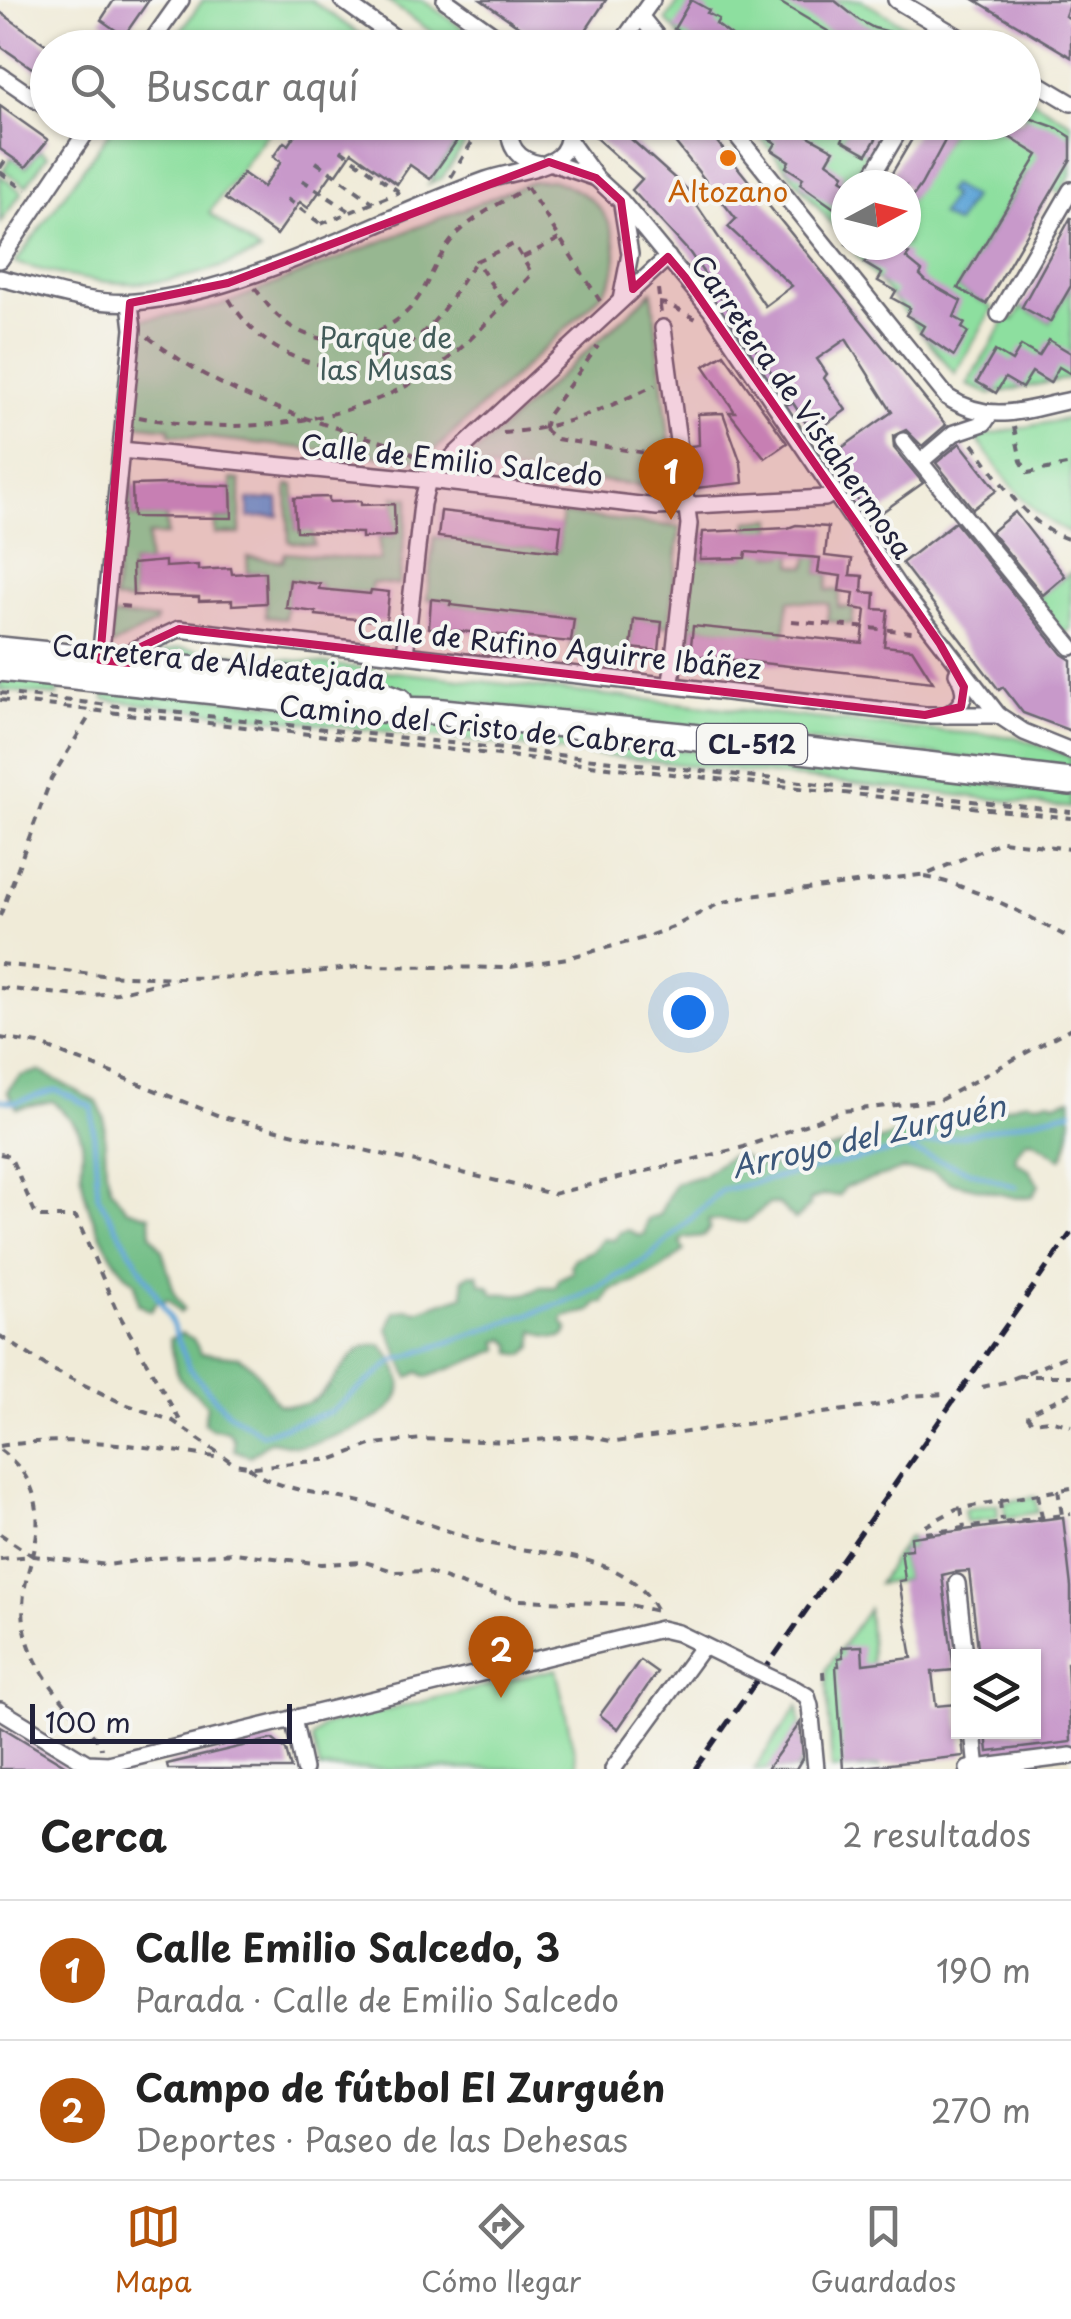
<!DOCTYPE html>
<html lang="es">
<head>
<meta charset="utf-8">
<style>
	:root { --surface:#fff; --page:#f6f6f6; --text:#222; --muted:#767676; --line:#e0e0e0; --accent:#b45309 }
	body { margin:0; font-family:"Playpen Sans",sans-serif; background:var(--page); color:var(--text) }
	.controls { position:absolute; right:30px; bottom:30px; display:grid; overflow:hidden; border-radius:0px; box-shadow:0 2px 8px #0004 }
	.controls button { width:90px; height:90px; display:grid; place-items:center; padding:0; border:0; border-bottom:2px solid var(--line); background:var(--surface); color:var(--text); font:50px sans-serif }
	.compass { position:absolute; left:831px; top:170px; width:90px; height:90px; border-radius:50%; background:var(--surface); box-shadow:0 2px 8px #0004; rotate:83deg }
	.scale { position:absolute; left:30px; bottom:25px; width:262px; box-sizing:border-box; padding-left:10px; border:5px solid #22223b; border-top:0; font-size:28px; line-height:35px; white-space:nowrap; color:#22223b; -webkit-text-stroke:8px #f6f6f2; paint-order:stroke }
	.you { position:absolute; left:688px; top:1012px; width:35px; height:35px; margin:-25px; border:8px solid #fff; border-radius:50%; background:#1a73e8; box-shadow:0 0 0 15px #1a73e833 }
	.badge { display:grid; place-items:center; width:65px; height:65px; border-radius:50%; background:var(--accent); color:#fff; font-size:32px; font-weight:700 }
	.pin { position:absolute; translate:-50% -82px; filter:drop-shadow(0 2px 5px #0008) }
	.pin::after { content:''; position:absolute; top:52px; width:35px; height:30px; background:inherit; clip-path:polygon(0 0,100% 0,50% 100%) }
	.list { margin:0; padding:0; list-style:none }
	h2 { display:flex; justify-content:space-between; align-items:center; height:130px; margin:0; padding:0 40px; font-size:42px }
	h2 small { font-size:32px; font-weight:400; color:var(--muted) }
	.list li { display:grid; grid-template-columns:65px 1fr auto; gap:30px; align-items:center; box-sizing:border-box; height:140px; padding:0 40px; border-top:2px solid var(--line) }
	.list b { display:block; font-size:38px; white-space:nowrap }
	.list p { margin:0; font-size:32px; white-space:nowrap; color:var(--muted) }
	.list em { font-size:32px; font-style:normal; color:var(--muted) }
	.icon { flex:none; width:55px; height:55px; fill:none; stroke:currentColor; stroke-width:2; stroke-linecap:round; stroke-linejoin:round }
	.map { position:relative; flex:none; width:1071px; height:1769px; overflow:hidden }
	.search { position:absolute; background:var(--surface); box-shadow:0 2px 8px #0004; left:30px; right:30px; top:30px; height:110px; display:flex; align-items:center; gap:25px; box-sizing:border-box; padding:0 35px; border-radius:55px; color:var(--muted); font-size:38px }
	.sheet { height:410px; background:var(--surface) }
	nav { display:flex; justify-content:space-around; align-items:center; box-sizing:border-box; height:140px; border-top:2px solid var(--line); background:var(--surface); font-size:28px; color:var(--muted) }
	nav a { display:grid; justify-items:center; gap:5px }
	nav .on { color:var(--accent) }
	.map>svg:first-child { display:block }
</style>
</head>
<body>
<div class="map">
<svg width="1071" height="1769" viewBox="0 0 1071 1769">
	<rect width="100%" height="100%" fill="#f6f6f2"/>
	<filter id="ink" filterUnits="userSpaceOnUse"><feTurbulence type="fractalNoise" baseFrequency=".01" numOctaves="2"/><feDisplacementMap in="SourceGraphic" scale="20" xChannelSelector="R" yChannelSelector="G"/><feConvolveMatrix kernelMatrix="1 2 1 2 8 2 1 2 1" color-interpolation-filters="sRGB"/></filter>
	<filter id="wash" filterUnits="userSpaceOnUse"><feTurbulence type="fractalNoise" baseFrequency=".0048" numOctaves="4" result="noise"/><feDisplacementMap in="SourceGraphic" scale="40" xChannelSelector="R" yChannelSelector="G"/><feGaussianBlur stdDeviation="2.25" result="paint"/><feColorMatrix in="noise" values="0 0 0 0 0 0 0 0 0 0 0 0 0 0 0 0 0 1.4 0 .05"/><feComposite in="paint" operator="in"/></filter>
	<g filter="url(#wash)">
		<rect width="100%" height="100%" fill="#f0ebd8"/>
		<g fill="#8ddf9f" stroke="#58806d" stroke-width="2.5">
			<path d="M203,0H311L378,47H169Z"/>
			<path d="M386,0H422L490,47H453Z"/>
			<path d="M680,0H861L939,45L689,47L666,20Z"/>
			<path d="M1024,95L1071,123V175L1060,193L1026,173L958,288L993,308L955,374L849,245H906V195L911,198L951,130L941,123L1024,122Z"/>
			<path d="M116,123H275L209,213L260,252C164,292 115,291 15,263Z"/>
			<path d="M470,123H479L441,179L429,184Z"/>
			<path d="M749,123H852L842,140L867,154L859,168L866,172L858,185H846V206L834,227Z"/>
			<path d="M40,150L48,155L26,186L3,170L12,157L26,167Z"/>
			<path d="M0,175L22,192L0,223Z"/>
			<path d="M552,180C585,191 609,207 615,243C617,255 616,272 610,282C605,291 596,299 589,307L423,461L170,434V428L131,424L139,320L204,310L230,302L533,181Z"/>
			<path d="M1071,286V378L991,394L967,385L1008,316L1014,320L1022,307L1050,322Z"/>
			<path d="M652,291L675,489L461,466L631,311Z"/>
			<path d="M1071,418V534C1028,515 1003,474 975,437Z"/>
			<path d="M126,474H131L133,517L166,516L167,535H148V563L132,564L133,602L114,600Z"/>
			<path d="M231,479L240,480V534H215V519L232,518Z"/>
			<path d="M287,485H294L296,530H313L314,545L289,542Z"/>
			<path d="M394,496L409,498L399,585L372,583L370,594L319,589L320,584L290,580L285,619L266,617L265,572L248,573L247,557L283,561L285,553L380,561L379,537L395,536Z"/>
			<path d="M562,514L680,527L669,627L662,626V622L634,619L630,657L570,651L573,619L450,605V601L427,599L434,537L558,551Z"/>
			<path d="M773,519L770,555L784,556L785,552H793L792,565L806,567L809,555L820,556L818,573L829,574L827,590L840,591L838,607L854,608L852,624L827,621L829,604L789,600L784,637L693,626L688,664L680,663L697,525L703,524L700,560L745,557L748,521Z"/>
			<path d="M1071,572V628L1064,634L1036,599Z"/>
			<path d="M112,616L156,619L155,624L110,647Z"/>
			<path d="M179,648L912,729L1016,737L1071,757V770L412,697L158,654Z"/>
			<path d="M0,674L58,680L57,696L0,690Z"/>
			<path d="M105,685L1071,793V808L104,700Z"/>
			<path d="M1035,1497L1038,1512L1005,1518L1004,1502Z"/>
			<path d="M997,1504L998,1518L966,1522L964,1509Z"/>
			<path d="M911,1537L912,1549L901,1551L905,1580L878,1584L907,1538Z"/>
			<path d="M868,1609L879,1767L832,1769L826,1669Z"/>
			<path d="M556,1669L578,1769H320L312,1739L322,1726Z"/>
			<path d="M798,1706L803,1749L800,1766L803,1769H754Z"/>
		</g>
		<g fill="#72be86" stroke="#4a7060" stroke-width="2.5">
			<path d="M39,1071L97,1102L104,1117L106,1170L111,1188L126,1209L150,1216L151,1234L162,1250L175,1295L184,1309L180,1313L168,1299L156,1303L151,1311L138,1304L135,1282C111,1266 85,1207 82,1178C80,1162 86,1146 79,1131C74,1120 61,1111 53,1101L17,1108L7,1091L20,1076Z"/>
			<path d="M1071,1098C1071,1118 1071,1144 1061,1159L1033,1140L1025,1141L1016,1154V1161L1029,1170L1039,1185L1033,1196L1017,1198L950,1182L933,1172L902,1170L845,1187L839,1196L824,1195L810,1200V1206L795,1220L779,1204H769L746,1222L708,1220L710,1228L704,1236L684,1238L680,1242L684,1250C665,1270 636,1283 610,1290L604,1303H598L591,1311L564,1317L562,1322L568,1329L565,1336C553,1341 543,1335 534,1330L533,1347L524,1355L512,1353V1345L505,1339L497,1342L500,1349C477,1359 452,1368 427,1377L419,1372L409,1378L388,1329L394,1312L408,1309L417,1311L464,1295L463,1279L470,1274L478,1275L480,1283L489,1286L494,1294C511,1292 526,1299 540,1287H556L559,1279L573,1272L571,1265L575,1258L592,1251L603,1239L614,1240L620,1232L629,1230L639,1236L644,1234L647,1219L659,1215L675,1183L701,1176L730,1156H742L754,1164L769,1167L856,1142C875,1148 897,1130 917,1127C954,1120 991,1113 1027,1101L1037,1103L1050,1100L1055,1103Z"/>
			<path d="M182,1333L193,1339L201,1353L239,1357L253,1367L277,1404C339,1419 335,1339 382,1345C424,1397 388,1417 340,1434C328,1438 315,1445 301,1446C291,1446 280,1442 270,1441L250,1456L234,1450V1440L228,1431L212,1429L204,1423L207,1405C201,1396 196,1394 188,1388C174,1376 174,1356 170,1339Z"/>
		</g>
		<g fill="#64a7d8" stroke="#43648a" stroke-width="2.5">
			<path d="M951,185L972,197L956,224L940,215L952,196L946,192Z"/>
			<path d="M278,499L279,516L249,518L248,500Z"/>
		</g>
		<g fill="none" stroke-linecap="round" stroke-linejoin="round">
			<g stroke="#64a7d8" stroke-width="5">
				<path d="M0,1100L16,1102L56,1090L92,1107L98,1196L169,1316L189,1368L227,1412L262,1434L330,1412L394,1361L582,1296L646,1260L722,1190L1071,1111"/>
				<path d="M909,1150L1016,1187"/>
			</g>
		</g>
		<g id="blocks">
			<g fill="#c899ca">
				<path d="M114,0H149L124,36L101,20Z"/>
				<path d="M481,0H606L586,30L596,38L589,48H550Z"/>
				<path d="M691,0L709,10L707,13L719,19L716,24L732,36L726,48H687L692,39L674,29Z"/>
				<path d="M776,0H834L859,20L874,28L898,34L917,48H856Z"/>
				<path d="M975,0H1071L1065,16L1071,19V57Z"/>
				<path d="M0,12L48,46V79L0,46Z"/>
				<path d="M0,106L48,140L26,167L0,149Z"/>
				<path d="M1024,116L1057,128L1071,137V159L986,304L958,288L1038,155L985,122H1024Z"/>
				<path d="M308,122H470L430,179L410,165L397,184L352,152L337,174L333,172L308,208L300,202L277,235L225,199L243,173L263,187L281,162L273,157L284,142L288,145L300,127L304,129Z"/>
				<path d="M594,122H612L700,201L696,204L765,306L792,286L728,227L736,219L659,122H701L946,425L922,446L906,430L893,436L894,448L923,483L871,520L829,457L892,412L846,339L817,359L827,374L824,378L846,410L813,434L793,403L788,404L779,390L782,388L690,253L632,190L642,179L588,131Z"/>
				<path d="M764,122H802L799,128L805,134L834,150L827,162L844,174L841,179L849,184L834,208L800,184L803,178L786,167L789,161L772,150L776,143L758,133Z"/>
				<path d="M852,122H886L867,154L842,140Z"/>
				<path d="M922,122H955L921,185L906,206V185H885Z"/>
				<path d="M1071,217V286L1050,322L1022,307Z"/>
				<path d="M848,245H894L909,254L906,258L922,271L920,275L926,281L961,301L954,317L965,323L962,328L968,332L954,356L920,333L924,326L906,315L910,308L892,298L896,291L878,281L882,274L864,263L868,257Z"/>
				<path d="M1049,340L1071,353V374L1059,367L1050,383L1032,372L1022,388L1005,378L996,393L977,382L995,351L1012,361L1021,346L1039,356Z"/>
				<path d="M724,354L787,443L765,458L729,412H735L704,366Z"/>
				<path d="M723,413L741,463L743,483L696,488L690,446L699,445L698,414Z"/>
				<path d="M960,443L997,490L973,509L936,463Z"/>
				<path d="M166,484L231,486L232,518L133,517L132,485Z"/>
				<path d="M329,497V502L361,501V505L394,504L395,536L362,538V533L296,531L294,498Z"/>
				<path d="M441,511L561,525L558,551L438,537Z"/>
				<path d="M1015,512L1065,576L1043,595L991,532Z"/>
				<path d="M955,522L1062,654L1071,660V731L1023,713L1003,687L999,690L902,563Z"/>
				<path d="M796,525L828,527L825,556L852,559L850,575L863,576L862,592L875,593L874,609L888,610L884,646L912,649L933,682L690,655L693,626L862,643L866,610L852,608L854,593L839,591L841,576L818,573L820,558L746,552L745,558L700,559L703,532L788,528Z"/>
				<path d="M165,561V567L198,565V570L231,568L232,574L265,572L266,603L232,605V600L199,601V597L133,595L132,564Z"/>
				<path d="M290,580L320,584L319,589L370,594L371,590L389,592L386,622L316,615V612L286,608Z"/>
				<path d="M431,599L451,601L450,605L574,619L571,642L429,628Z"/>
				<path d="M634,619L662,622L659,651L631,648Z"/>
				<path d="M1063,1517L1071,1587V1663H1067L1071,1742L988,1752L986,1732H1034V1656H979L969,1571L955,1572L942,1575L954,1670L932,1672L936,1706L957,1704L964,1756L843,1769L836,1666H839L838,1658L843,1657L842,1647L862,1646L863,1664L912,1658L899,1581L905,1580L901,1550L912,1549L911,1537Z"/>
				<path d="M640,1660L657,1672L618,1729L600,1715Z"/>
				<path d="M800,1723L803,1757L796,1769H767Z"/>
				<path d="M0,1726L71,1769H0Z"/>
				<path d="M272,1739L286,1750L291,1769H168L167,1764Z"/>
			</g>
		</g>
	</g>
	<g filter="url(#ink)">
		<use href="#blocks" fill-opacity="0" stroke="#6a6872" stroke-width="2.5"/>
		<g fill="none" stroke-linecap="round" stroke-linejoin="round">
			<defs>
				<g id="street">
					<path d="M342,0L409,48"/>
					<path d="M445,0L512,48"/>
					<path d="M896,0L977,48"/>
					<path d="M640,16L666,48"/>
					<path d="M147,48L181,0"/>
					<path d="M618,48L652,0"/>
					<path d="M0,75L48,108"/>
					<path d="M1024,75L1071,103"/>
					<path d="M511,122C506,145 517,160 540,164"/>
					<path d="M726,122L947,397C991,425 1024,410 1071,400"/>
					<path d="M569,141L596,178L621,201L711,310L897,585L998,715L1024,732L1071,751"/>
					<path d="M549,162L596,178"/>
					<path d="M872,176L904,122"/>
					<path d="M0,260L93,122"/>
					<path d="M0,278C43,288 90,306 135,302C252,291 375,220 486,180C505,173 544,169 558,157C569,148 570,135 568,122"/>
					<path d="M621,300L630,254L622,205"/>
					<path d="M999,314L1071,190"/>
					<path d="M663,328L689,524L671,683"/>
					<path d="M903,441L1071,647"/>
					<path d="M121,450L428,480L657,507L825,498L835,492"/>
					<path d="M920,462L954,433L984,423L990,414"/>
					<path d="M405,654L422,504L428,480L668,257"/>
					<path d="M100,660L133,329L130,303"/>
					<path d="M130,663L132,651L179,629L925,715H998"/>
					<path d="M947,715C966,703 968,693 957,673"/>
					<path d="M957,1583L965,1656"/>
					<path d="M795,1689L807,1696L810,1706L816,1769"/>
					<path d="M0,1710L87,1763L108,1764L661,1629L678,1633L737,1662"/>
					<path d="M293,1718L304,1769"/>
					<path d="M973,1732L977,1769"/>
					<path d="M613,1769L703,1646"/>
					<path d="M968,1769L1071,1756"/>
				</g>
				<g id="primary">
					<path d="M0,650L362,687L399,701"/>
					<path d="M0,668L390,710L433,711L682,736L1071,782"/>
				</g>
			</defs>
			<use href="#street" stroke="#6a6872" stroke-width="20"/>
			<use href="#primary" stroke="#6a6872" stroke-width="30"/>
			<g stroke="#6a6872" stroke-width="4" stroke-dasharray="8 8" stroke-linecap="butt">
				<path d="M998,48L1000,44"/>
				<path d="M341,150L398,191"/>
				<path d="M316,162L374,203"/>
				<path d="M0,168L9,155"/>
				<path d="M0,172L26,191"/>
				<path d="M451,177L484,122"/>
				<path d="M302,180L351,212"/>
				<path d="M527,187L600,301"/>
				<path d="M287,199L320,223"/>
				<path d="M321,224L400,192"/>
				<path d="M523,257L559,239"/>
				<path d="M255,288C267,305 280,322 299,331C337,351 392,335 416,301C431,280 438,254 456,235C476,215 502,202 526,188"/>
				<path d="M658,289L661,314"/>
				<path d="M229,299C269,366 350,389 414,340C442,319 456,288 476,261"/>
				<path d="M659,303L667,304L696,319"/>
				<path d="M148,337C233,402 303,417 402,448L424,462"/>
				<path d="M139,417C233,436 345,426 427,374C468,348 499,308 532,274L514,244L476,261L504,303"/>
				<path d="M1014,427L1021,461L1028,473L1071,464"/>
				<path d="M544,429L556,439L665,456"/>
				<path d="M544,429L547,416L598,346"/>
				<path d="M503,433C563,428 601,411 655,385"/>
				<path d="M973,444C1000,479 1026,527 1071,540"/>
				<path d="M121,606L132,607"/>
				<path d="M792,621L912,632"/>
				<path d="M0,693L1071,812"/>
				<path d="M0,700L1071,818"/>
				<path d="M925,877C977,887 1024,914 1071,939"/>
				<path d="M0,916L51,779L92,712"/>
				<path d="M0,964L102,975L178,978L275,977L365,966L505,968L567,958L640,939L673,927L720,903L750,896L928,874L1002,841L1071,849"/>
				<path d="M0,988L80,996L117,993L174,979"/>
				<path d="M0,1038L39,1044L222,1117L553,1194L744,1147L843,1111L940,1100L1071,1028"/>
				<path d="M0,1154L10,1156L37,1217H76L117,1311L182,1424"/>
				<path d="M0,1336L53,1370L122,1403L173,1421L234,1464L254,1467L333,1459L373,1444L422,1439L512,1442L585,1436L615,1442L881,1405L908,1396L945,1394"/>
				<path d="M1018,1376H1071"/>
				<path d="M982,1387L1005,1382L1071,1354"/>
				<path d="M1071,1393L1029,1413L1028,1417L1032,1422L1050,1420L1071,1426"/>
				<path d="M0,1446C74,1434 147,1447 221,1458"/>
				<path d="M0,1450C38,1478 43,1513 33,1556"/>
				<path d="M249,1467C269,1490 335,1495 365,1503C405,1514 443,1531 483,1542C540,1557 624,1549 656,1609"/>
				<path d="M1071,1488L956,1509L924,1527L925,1533L1071,1514"/>
				<path d="M1058,1490L1062,1515"/>
				<path d="M1038,1494L1042,1518"/>
				<path d="M1000,1501L1002,1521"/>
				<path d="M961,1508L964,1528"/>
				<path d="M0,1534L33,1556C3,1642 46,1682 100,1743L101,1749"/>
				<path d="M0,1559L33,1556L107,1565L157,1558L235,1553L321,1564L365,1562L396,1572L424,1571L477,1590L520,1600L625,1604L657,1611"/>
				<path d="M823,1671L824,1686"/>
			</g>
			<use href="#street" stroke="#fff" stroke-width="15"/>
			<use href="#primary" stroke="#fff" stroke-width="25"/>
			<path stroke="#22223b" stroke-width="5" stroke-dasharray="15 8" stroke-linecap="butt" d="M695,1769L1071,1233"/>
			<defs>
				<path id="street-bridge" d="M737,1662L795,1689"/>
			</defs>
			<use href="#street-bridge" stroke="#6a6872" stroke-width="20" stroke-linecap="butt"/>
			<use href="#street-bridge" stroke="#fff" stroke-width="15"/>
		</g>
	</g>
	<path fill="#c2185b" fill-opacity="0.2" stroke="#c2185b" stroke-width="8" stroke-linejoin="round" d="M549,162L596,178L621,201L633,289L668,257L685,277L940,644L964,687L961,707L925,715L179,629L132,651L130,663L100,660L130,303L228,283Z"/>
	<circle fill="#e8710a" stroke="#f6f6f2" stroke-width="4" cx="728" cy="158" r="10"/>
	<g text-anchor="middle" dominant-baseline="central" stroke-width="8" stroke-linejoin="round" paint-order="stroke">
		<rect fill="#f6f6f2" stroke="#626272" stroke-width="2.5" x="697" y="724" width="110" height="40" rx="8"/>
		<g font-size="25" font-weight="bold" fill="#22223b">
			<text x="752" y="744">CL-512</text>
		</g>
		<g font-size="28" fill="#c56008" stroke="#f6f6f2">
			<text x="728" y="190">Altozano</text>
		</g>
		<g font-size="28" fill="#425b59" stroke="#f6f6f2">
			<text x="386" y="336">Parque de<tspan x="386" dy="32">las Musas</tspan></text>
		</g>
		<g font-size="28" fill="#22223b" stroke="#f6f6f2">
			<text transform="translate(803 406) rotate(55)">Carretera de Vistahermosa</text>
			<text transform="translate(452 459) rotate(6)">Calle de Emilio Salcedo</text>
			<text transform="translate(559 647) rotate(6)">Calle de Rufino Aguirre Ibáñez</text>
			<text transform="translate(219 661) rotate(6)">Carretera de Aldeatejada</text>
			<text transform="translate(478 725) rotate(6)">Camino del Cristo de Cabrera</text>
		</g>
		<g font-size="30" font-style="italic" fill="#3c577a" stroke="#f6f6f2">
			<text transform="translate(868 1135) rotate(-13)">Arroyo del Zurguén</text>
		</g>
	</g>
</svg>
<div class="controls">
<button><svg class="icon" aria-label="layers" viewBox="0 0 24 24"><path d="M12 4l9 5-9 5-9-5zM3 14l9 5 9-5"/></svg></button>
</div>
<svg class="compass" viewBox="-18 -18 36 36"><path d="M0-13l5 13h-10z" fill="#e53935"/><path d="M0 13l5-13h-10z" fill="#767676"/></svg>
<div class="scale">100 m</div>
<div class="you"></div>
<div class="pin badge" style="left:671px;top:520px">1</div>
<div class="pin badge" style="left:501px;top:1698px">2</div>
<div class="search"><svg class="icon" aria-label="search" viewBox="0 0 24 24"><circle cx="10" cy="10" r="6"/><path d="M15 15l6 6"/></svg>Buscar aquí</div>
</div>
<section class="sheet">
<h2>Cerca<small>2 resultados</small></h2>
<ul class="list">
<li><span class="badge">1</span><div><b>Calle Emilio Salcedo, 3</b><p>Parada · Calle de Emilio Salcedo</p></div><em>190 m</em></li>
<li><span class="badge">2</span><div><b>Campo de fútbol El Zurguén</b><p>Deportes · Paseo de las Dehesas</p></div><em>270 m</em></li>
</ul>
</section>
<nav>
<a class="on"><svg class="icon" aria-label="map" viewBox="0 0 24 24"><path d="M3 6l6-2 6 2 6-2v14l-6 2-6-2-6 2zM9 4v14M15 6v14"/></svg>Mapa</a>
<a><svg class="icon" aria-label="directions" viewBox="0 0 24 24"><path d="M12 3l9 9-9 9-9-9zM9 14v-3h6M13 9l2 2-2 2"/></svg>Cómo llegar</a>
<a><svg class="icon" aria-label="saved" viewBox="0 0 24 24"><path d="M7 4h10v16l-5-4-5 4z"/></svg>Guardados</a>
</nav>
</body>
</html>
